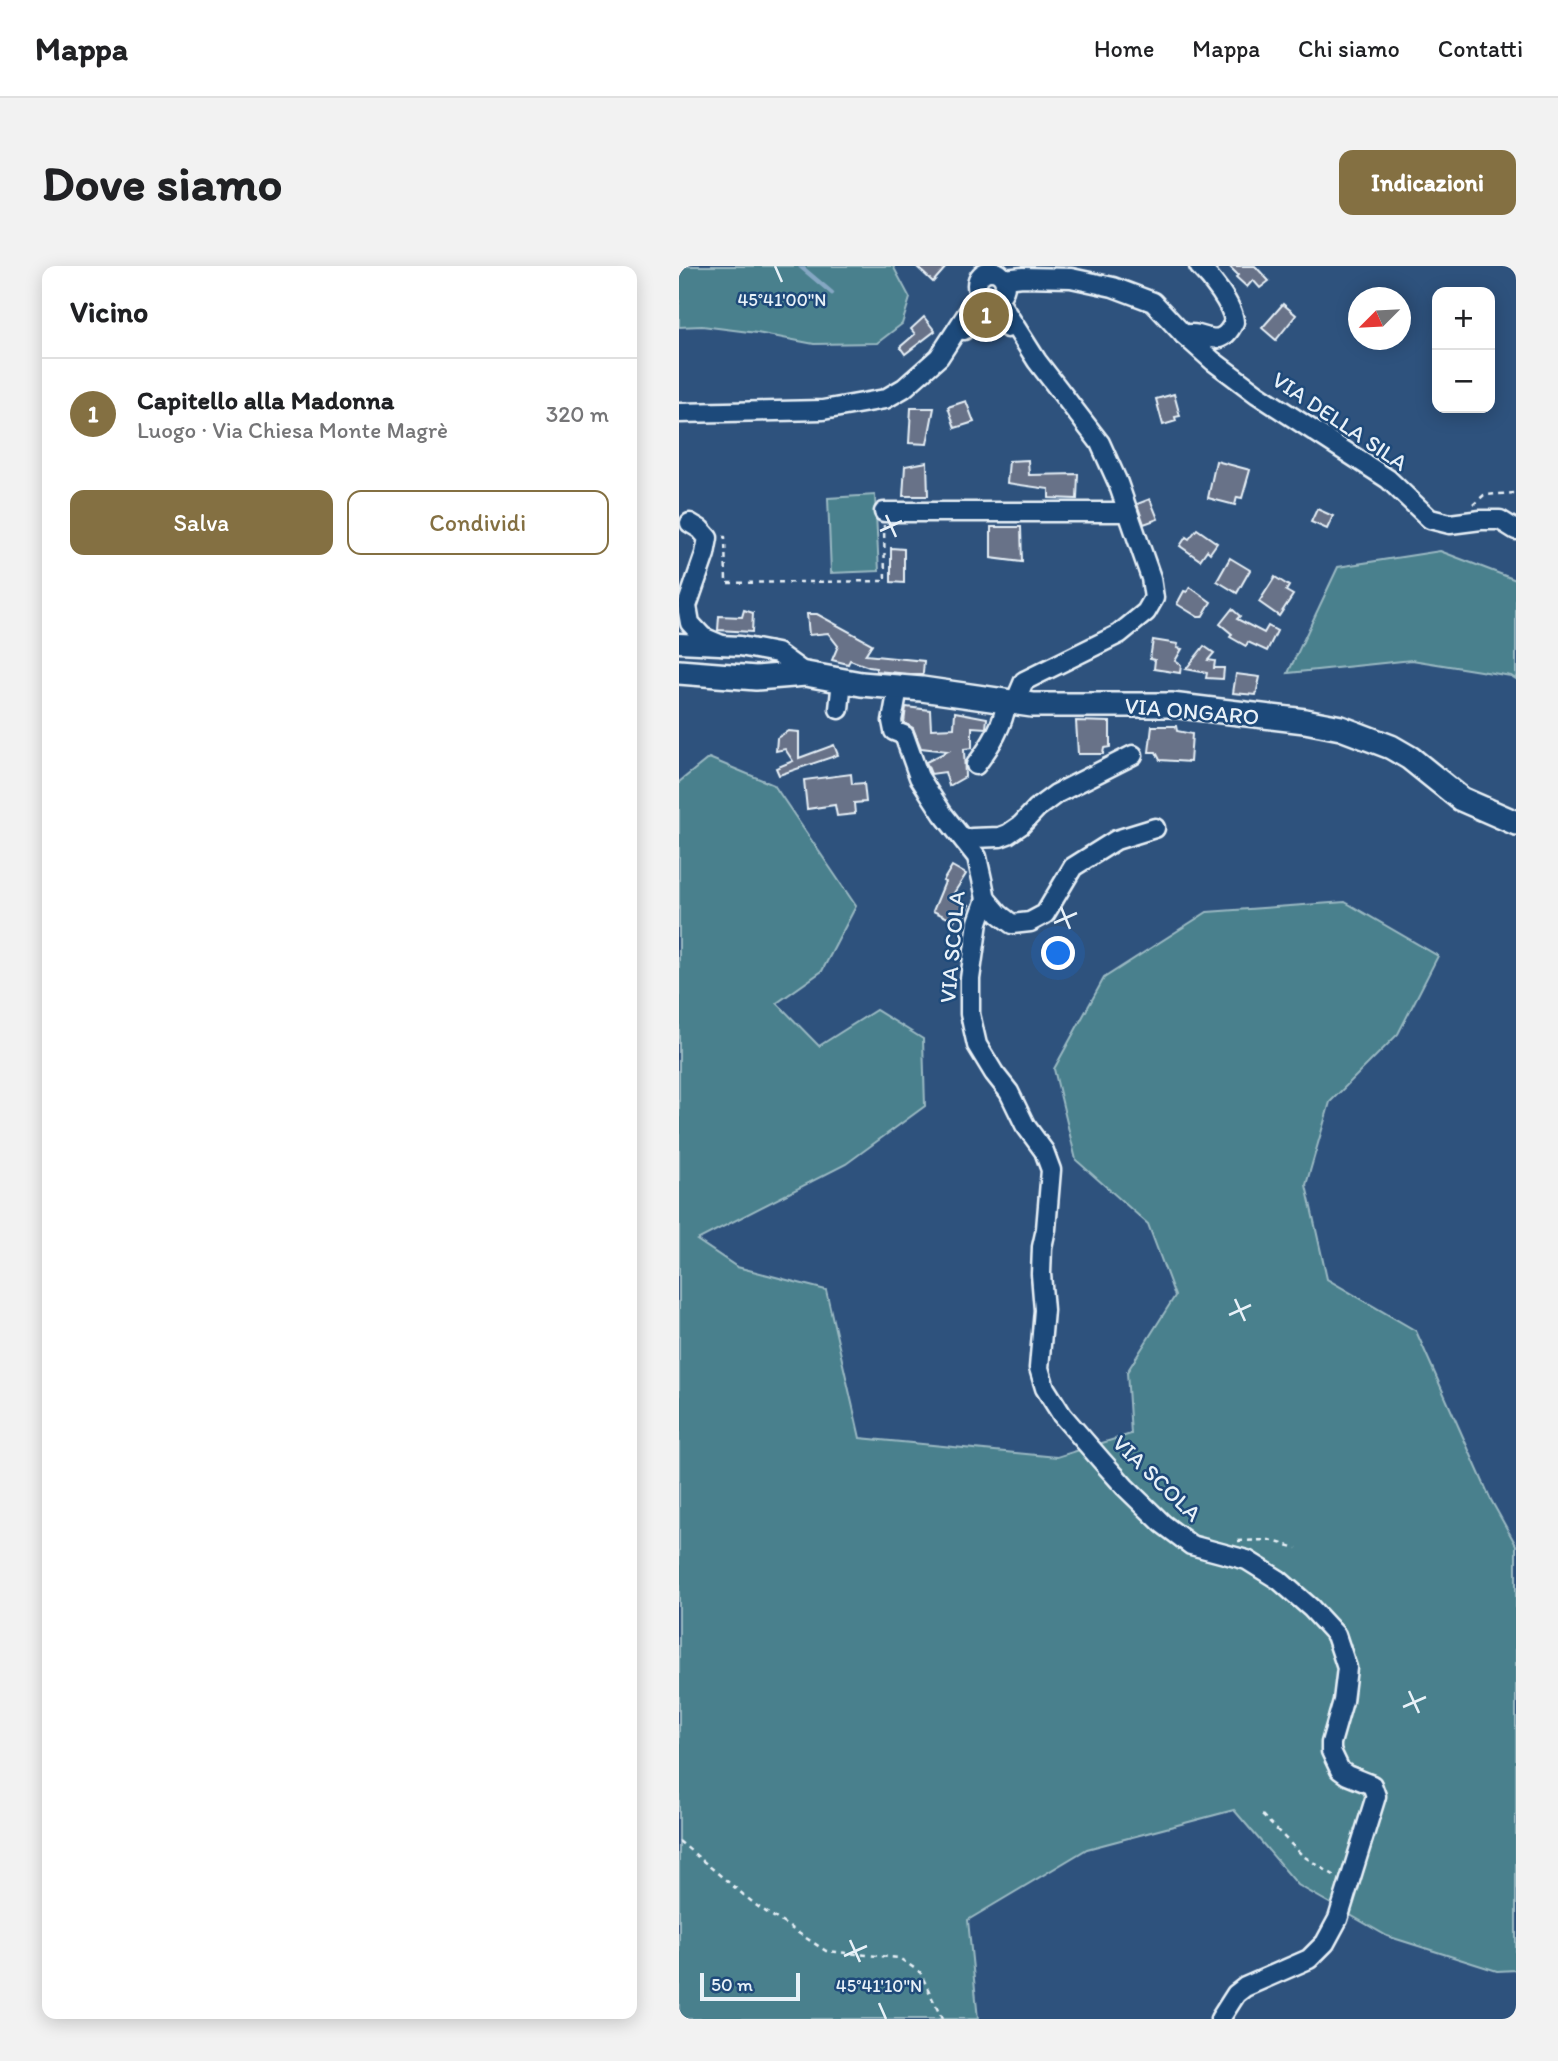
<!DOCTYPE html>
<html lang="it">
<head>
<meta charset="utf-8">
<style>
	:root { --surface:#fff; --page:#f2f2f2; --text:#202124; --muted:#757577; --line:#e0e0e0; --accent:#847042 }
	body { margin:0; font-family:Itim,sans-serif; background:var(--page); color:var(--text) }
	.controls { position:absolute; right:21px; top:21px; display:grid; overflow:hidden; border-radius:14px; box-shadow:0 4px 18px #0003 }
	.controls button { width:63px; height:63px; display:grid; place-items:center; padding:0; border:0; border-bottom:2px solid var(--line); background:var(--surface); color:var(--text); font:35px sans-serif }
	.compass { position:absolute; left:669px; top:21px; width:63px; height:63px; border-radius:50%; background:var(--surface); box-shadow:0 4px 18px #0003; rotate:246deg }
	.scale { position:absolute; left:21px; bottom:18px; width:100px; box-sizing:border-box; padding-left:7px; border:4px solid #e8f1f8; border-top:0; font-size:19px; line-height:24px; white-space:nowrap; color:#e8f1f8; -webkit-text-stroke:5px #1f4a7a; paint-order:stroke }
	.you { position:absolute; left:380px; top:688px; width:24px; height:24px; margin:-18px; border:5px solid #fff; border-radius:50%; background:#1a73e8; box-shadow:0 0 0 10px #1a73e833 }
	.badge { display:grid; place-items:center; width:46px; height:46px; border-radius:50%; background:var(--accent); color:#fff; font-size:23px; font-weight:700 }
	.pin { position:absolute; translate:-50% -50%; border:4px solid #fff; box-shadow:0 2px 7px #0006 }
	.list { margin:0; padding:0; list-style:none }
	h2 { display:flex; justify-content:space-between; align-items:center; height:91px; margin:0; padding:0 28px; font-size:30px }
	h2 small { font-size:23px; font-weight:400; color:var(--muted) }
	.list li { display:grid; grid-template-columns:46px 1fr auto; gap:21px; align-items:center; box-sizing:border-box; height:112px; padding:0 28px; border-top:2px solid var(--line) }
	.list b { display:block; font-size:26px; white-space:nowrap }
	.list p { margin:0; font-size:23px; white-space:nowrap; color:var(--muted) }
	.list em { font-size:23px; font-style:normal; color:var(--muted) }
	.actions { display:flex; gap:14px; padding:21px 28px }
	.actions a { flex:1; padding:16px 0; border:2px solid var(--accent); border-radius:14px; text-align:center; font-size:24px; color:var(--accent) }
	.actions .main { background:var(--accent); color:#fff }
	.map { position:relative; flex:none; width:837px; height:1753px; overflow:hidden; border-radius:14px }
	header { display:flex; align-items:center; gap:42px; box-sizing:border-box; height:98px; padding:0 35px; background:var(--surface); border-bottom:2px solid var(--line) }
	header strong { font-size:33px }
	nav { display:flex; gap:38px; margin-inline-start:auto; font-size:24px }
	.intro { display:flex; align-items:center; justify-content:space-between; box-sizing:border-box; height:168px; padding:0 42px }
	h1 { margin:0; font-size:49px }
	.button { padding:18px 32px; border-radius:14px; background:var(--accent); color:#fff; font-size:24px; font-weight:700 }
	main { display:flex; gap:42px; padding:0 42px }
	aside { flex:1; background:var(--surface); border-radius:14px; box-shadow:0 4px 18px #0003 }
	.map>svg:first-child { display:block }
</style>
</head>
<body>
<header>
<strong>Mappa</strong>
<nav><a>Home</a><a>Mappa</a><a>Chi siamo</a><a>Contatti</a></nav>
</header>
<div class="intro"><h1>Dove siamo</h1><a class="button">Indicazioni</a></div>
<main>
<aside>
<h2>Vicino<small></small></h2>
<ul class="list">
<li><span class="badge">1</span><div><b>Capitello alla Madonna</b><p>Luogo · Via Chiesa Monte Magrè</p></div><em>320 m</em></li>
</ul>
<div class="actions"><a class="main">Salva</a><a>Condividi</a></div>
</aside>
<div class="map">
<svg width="837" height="1753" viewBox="0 0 837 1753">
	<rect width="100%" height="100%" fill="#2e527d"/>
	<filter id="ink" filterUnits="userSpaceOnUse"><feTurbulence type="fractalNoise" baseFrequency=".0143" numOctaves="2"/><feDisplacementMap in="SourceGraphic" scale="14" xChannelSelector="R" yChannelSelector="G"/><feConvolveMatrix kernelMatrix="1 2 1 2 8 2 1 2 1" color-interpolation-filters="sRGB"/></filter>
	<g filter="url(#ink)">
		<g fill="#4a808d" stroke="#99b8c2" stroke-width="2">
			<path d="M0,0H214L231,32L223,58L198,77L135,78L78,67L23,60L0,61Z"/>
			<path d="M196,229L200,305L152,307L149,232Z"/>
			<path d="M761,285L837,314V413L832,410L733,394L609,407L659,301Z"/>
			<path d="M30,492L95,519L177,640L143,705L98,737L140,780L197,744L244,773L246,840L167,898L18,974L58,1001L147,1024L181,1172L378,1191L452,1168L448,1106L496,1030L469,958L397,894L375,803L425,712L528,646L666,636L759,690L719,768L651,836L627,919L648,1013L737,1065L812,1234L837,1279V1704L818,1705L708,1670L619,1619L555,1544L408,1583L289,1654L299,1753H0V516Z"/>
		</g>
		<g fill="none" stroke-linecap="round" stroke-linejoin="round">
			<path stroke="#85a7c3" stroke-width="4.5" d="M121,0L153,27"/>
		</g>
		<g fill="#687288" stroke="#e8f1f8" stroke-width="2">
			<path d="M237,0H268L254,16Z"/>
			<path d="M550,0H576L590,15L581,22L574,14L568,21L557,11L559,9Z"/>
			<path d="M604,38L617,49L597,74L583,62Z"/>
			<path d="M245,51L256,65L226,88L221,81L236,68L232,63Z"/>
			<path d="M495,128L501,150L496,151L497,155L484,159L477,133Z"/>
			<path d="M287,135L295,156L276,162L269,141Z"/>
			<path d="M232,142H255L248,178L230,177Z"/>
			<path d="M349,194L350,209L399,208L398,233L370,232V223L328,217L330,195Z"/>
			<path d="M537,195L571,204L563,232L558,231L556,239L529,232Z"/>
			<path d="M248,196L249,230H224L226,200Z"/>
			<path d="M471,233L479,253L465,258L458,238Z"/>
			<path d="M638,243L654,250L648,263L632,256Z"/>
			<path d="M312,261H342L343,296L312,292Z"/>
			<path d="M518,263L538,277L531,287L528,284L521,294L501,280L507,271L510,273Z"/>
			<path d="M212,282L225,283V317L212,316Z"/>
			<path d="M551,292L571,304L558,327L538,315Z"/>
			<path d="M596,311L610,320L607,325L614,329L600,350L580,336Z"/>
			<path d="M511,321L532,336L523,351H519L498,338L505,325L508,326Z"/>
			<path d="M553,343L561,350L558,353L585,367L589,360L598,365L588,385L569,376L567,380L551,371L553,368L541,358Z"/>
			<path d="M65,344L74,347L73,366L39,364L40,350L63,351Z"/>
			<path d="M128,348H138L193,378L186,389L245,395L244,407L243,409L197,405V402L190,401L171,394L169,398L153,394L159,380L149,367L130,369Z"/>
			<path d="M474,374L499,378L498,382L503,383L496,395L502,399L501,407L475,403L476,394L471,393Z"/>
			<path d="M525,380L535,387L529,394L536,395L535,402H545L544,413L527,412L528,407L507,403Z"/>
			<path d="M557,408L581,411L577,429L554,427Z"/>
			<path d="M227,441L251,444L252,463L275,462L276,446L308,452L307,462L293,461V482L285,483L286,511L270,520L266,506L252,508L247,496L269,485L242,482L234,462L225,457Z"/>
			<path d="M397,455L431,456V481L425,482L424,488H399Z"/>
			<path d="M473,460H497L498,465L513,468L511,496L481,494L477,486H470Z"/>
			<path d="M109,465L120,466V492L155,479L159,489L100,509L97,502L114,495L106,483L97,485L98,472Z"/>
			<path d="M172,508L173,518L185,517L187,536L175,537L176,548L158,550L156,539L128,543L125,514Z"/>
			<path d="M273,600L287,608L273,630L290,639L285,650L279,647L275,655L254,645L266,616L264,615Z"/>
		</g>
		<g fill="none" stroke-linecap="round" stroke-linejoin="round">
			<defs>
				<g id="minor">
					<circle cx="312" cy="19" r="14"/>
					<path d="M325,13L344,11L392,12L434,21L474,36L505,69L534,95L578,128L709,213L751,253L771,258L802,254H821L837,264"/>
					<path d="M318,32L358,95L421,177L439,217L449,246L472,312L475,332L467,346L440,368L345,415L336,436"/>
					<path d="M285,64C300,40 310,45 328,62L330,59"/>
					<path d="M505,69C524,63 540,88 555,56C554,39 532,12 520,0"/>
					<path d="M0,147L144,144L206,133L225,122L260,91L301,28"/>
					<path d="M205,246H449"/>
					<path d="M11,257L21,263L29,272L26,288L8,340L11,357L24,371L43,379"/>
					<path d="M0,377L61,380L98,387L127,408"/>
					<path d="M219,422L213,455L215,465L225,469L240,511L264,548L298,591L304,618L307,633L299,656L291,713V748L298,779L315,807L330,826L346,859L365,885L372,904L367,963L363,981L362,1008L365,1044L360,1102L366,1122L383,1149L422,1194L446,1221L484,1258L512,1279L568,1294L600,1314L632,1342L657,1369L668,1402L664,1435L652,1477V1485L661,1504L668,1509L693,1519L697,1530L659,1653L646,1677L630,1693L566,1721L557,1728L541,1753"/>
					<path d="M160,443L163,414"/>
					<path d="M297,499C312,479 324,460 328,435"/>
					<path d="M285,574L293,572L321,571L329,568L342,559L358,542L377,528L454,489"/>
					<path d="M307,633L320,648L333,658L351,656L366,648L394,601L437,574L476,562"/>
				</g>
				<path id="major" d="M0,406L77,412L127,408L182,418L243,423L353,439H492L626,455L662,462L712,481L731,492L782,533L837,557"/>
			</defs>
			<use href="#minor" stroke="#e8f1f8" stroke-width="23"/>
			<use href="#major" stroke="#e8f1f8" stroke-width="28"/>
			<g stroke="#e8f1f8" stroke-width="2.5" stroke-dasharray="5 5" stroke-linecap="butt">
				<path d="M794,239L805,229L837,227"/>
				<path d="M44,271H46L47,317L206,315L205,259"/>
				<path d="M559,1275L590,1274L618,1282"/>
				<path d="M583,1549L624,1590L658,1611"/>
				<path d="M0,1575L78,1640L147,1685L220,1692L241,1706L263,1753"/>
			</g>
			<use href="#minor" stroke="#1f4a7a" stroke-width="18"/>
			<use href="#major" stroke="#1f4a7a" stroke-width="23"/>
		</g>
	</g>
	<path fill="none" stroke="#e8f1f8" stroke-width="2.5" d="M96,0L103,16M207,249L217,271M201,265L223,255M382,641L391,663M375,657L398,647M556,1033L566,1055M550,1049L572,1039M730,1425L740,1447M724,1441L747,1431M171,1674L181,1696M165,1690L188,1680M200,1737L207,1753"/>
	<g text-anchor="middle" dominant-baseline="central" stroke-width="5" stroke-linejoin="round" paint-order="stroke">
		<g font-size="23" fill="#e8f1f8" stroke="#1f4a7a">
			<text transform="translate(661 155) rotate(34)">VIA DELLA SILA</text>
			<text transform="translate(513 445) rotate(5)">VIA ONGARO</text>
			<text transform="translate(273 681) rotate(-85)">VIA SCOLA</text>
			<text transform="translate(478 1212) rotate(44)">VIA SCOLA</text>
		</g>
	</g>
	<g font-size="18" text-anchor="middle" fill="#e8f1f8" stroke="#1f4a7a" stroke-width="5" stroke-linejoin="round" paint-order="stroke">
		<text x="103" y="40">45°41'00"N</text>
		<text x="200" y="1726">45°41'10"N</text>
	</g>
</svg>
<div class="controls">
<button>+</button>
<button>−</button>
</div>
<svg class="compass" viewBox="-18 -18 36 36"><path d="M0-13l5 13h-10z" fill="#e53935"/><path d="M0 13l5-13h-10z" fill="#757577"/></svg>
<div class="scale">50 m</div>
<div class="you"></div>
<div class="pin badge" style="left:307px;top:49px">1</div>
</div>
</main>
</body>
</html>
